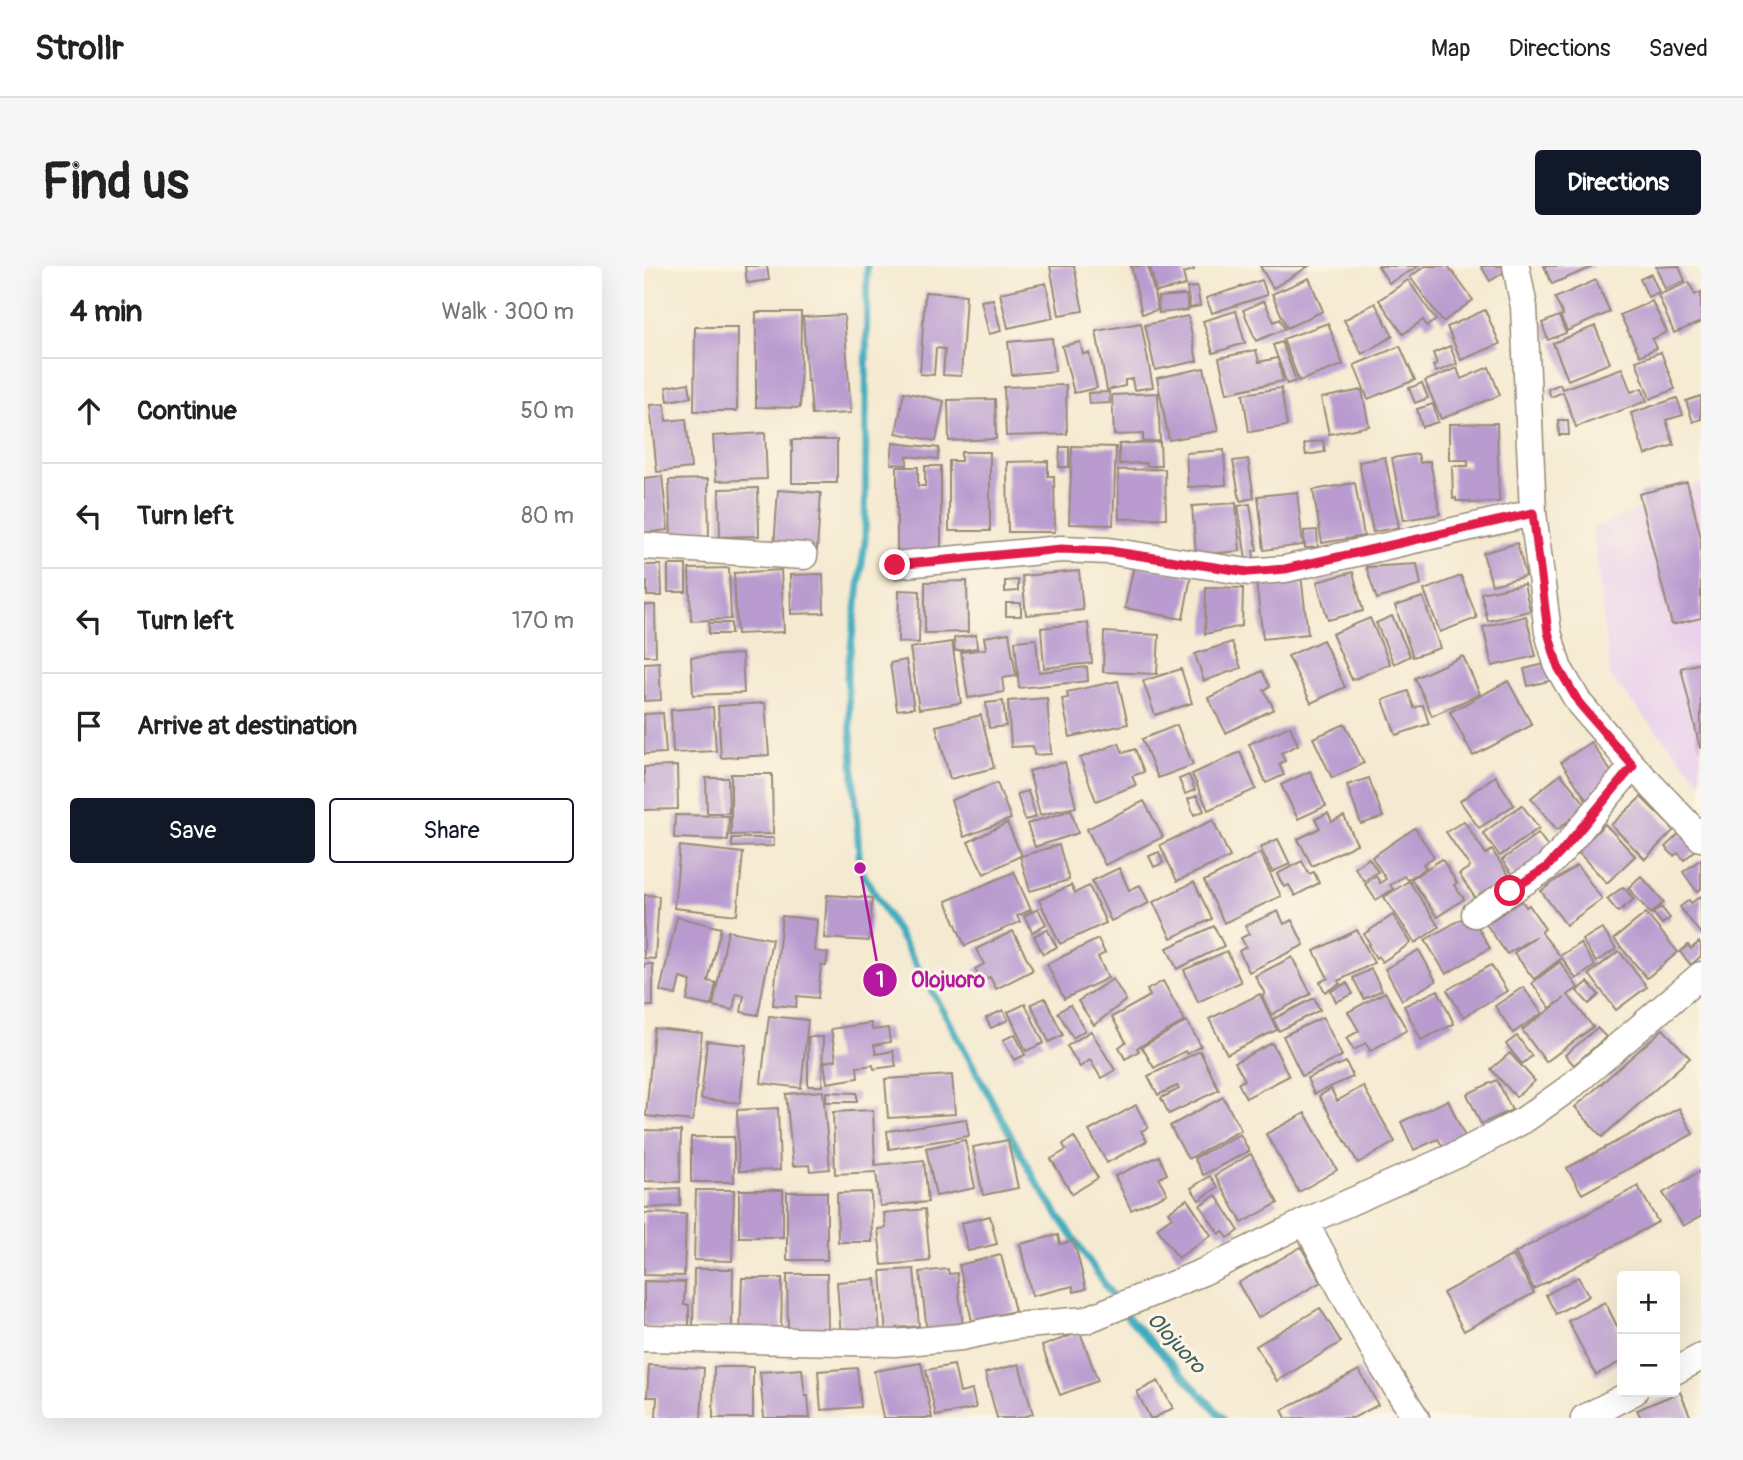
<!DOCTYPE html>
<html lang="en">
<head>
<meta charset="utf-8">
<style>
	:root { --surface:#fff; --page:#f6f6f6; --text:#222; --muted:#767676; --line:#e0e0e0; --accent:#111827 }
	body { margin:0; font-family:Pangolin,sans-serif; background:var(--page); color:var(--text) }
	.controls { position:absolute; right:21px; bottom:21px; display:grid; overflow:hidden; border-radius:7px; box-shadow:0 7px 28px #0002 }
	.controls button { width:63px; height:63px; display:grid; place-items:center; padding:0; border:0; border-bottom:2px solid var(--line); background:var(--surface); color:var(--text); font:35px sans-serif }
	.stop { position:absolute; width:21px; height:21px; margin:-16px; border:5px solid #e11d48; border-radius:50%; background:#fff }
	.stop.end { background:#e11d48; border-color:#fff; box-shadow:0 2px 7px #0008 }
	.list { margin:0; padding:0; list-style:none }
	h2 { display:flex; justify-content:space-between; align-items:center; height:91px; margin:0; padding:0 28px; font-size:30px }
	h2 small { font-size:23px; font-weight:400; color:var(--muted) }
	.list li { display:grid; grid-template-columns:46px 1fr auto; gap:21px; align-items:center; box-sizing:border-box; height:105px; padding:0 28px; border-top:2px solid var(--line) }
	.list b { display:block; font-size:26px; white-space:nowrap }
	.list em { font-size:23px; font-style:normal; color:var(--muted) }
	.actions { display:flex; gap:14px; padding:21px 28px }
	.actions a { flex:1; padding:16px 0; border:2px solid var(--accent); border-radius:7px; text-align:center; font-size:24px; color:var(--accent) }
	.actions .main { background:var(--accent); color:#fff }
	.icon { flex:none; width:38px; height:38px; fill:none; stroke:currentColor; stroke-width:2; stroke-linecap:round; stroke-linejoin:round }
	.map { position:relative; flex:none; width:1057px; height:1152px; overflow:hidden; border-radius:7px }
	header { display:flex; align-items:center; gap:42px; box-sizing:border-box; height:98px; padding:0 35px; background:var(--surface); border-bottom:2px solid var(--line) }
	header strong { font-size:33px }
	nav { display:flex; gap:38px; margin-inline-start:auto; font-size:24px }
	.intro { display:flex; align-items:center; justify-content:space-between; box-sizing:border-box; height:168px; padding:0 42px }
	h1 { margin:0; font-size:49px }
	.button { padding:18px 32px; border-radius:7px; background:var(--accent); color:#fff; font-size:24px; font-weight:700 }
	main { display:flex; gap:42px; padding:0 42px }
	aside { flex:1; background:var(--surface); border-radius:7px; box-shadow:0 7px 28px #0002 }
	.map>svg:first-child { display:block }
</style>
</head>
<body>
<header>
<strong>Strollr</strong>
<nav><a>Map</a><a>Directions</a><a>Saved</a></nav>
</header>
<div class="intro"><h1>Find us</h1><a class="button">Directions</a></div>
<main>
<aside>
<h2>4 min<small>Walk · 300 m</small></h2>
<ul class="list">
<li><svg class="icon" aria-label="ahead" viewBox="0 0 24 24"><path d="M12 20V5M6 11l6-6 6 6"/></svg><div><b>Continue</b></div><em>50 m</em></li>
<li><svg class="icon" aria-label="left" viewBox="0 0 24 24"><path d="M17 20v-9H6M10 6l-5 5 5 5"/></svg><div><b>Turn left</b></div><em>80 m</em></li>
<li><svg class="icon" aria-label="left" viewBox="0 0 24 24"><path d="M17 20v-9H6M10 6l-5 5 5 5"/></svg><div><b>Turn left</b></div><em>170 m</em></li>
<li><svg class="icon" aria-label="arrive" viewBox="0 0 24 24"><path d="M6 21V4h12l-3 4 3 4H6"/></svg><div><b>Arrive at destination</b></div></li>
</ul>
<div class="actions"><a class="main">Save</a><a>Share</a></div>
</aside>
<div class="map">
<svg width="1057" height="1152" viewBox="0 0 1057 1152">
	<rect width="100%" height="100%" fill="#fcf5e5"/>
	<filter id="ink" filterUnits="userSpaceOnUse"><feTurbulence type="fractalNoise" baseFrequency=".0143" numOctaves="2"/><feDisplacementMap in="SourceGraphic" scale="14" xChannelSelector="R" yChannelSelector="G"/><feConvolveMatrix kernelMatrix="1 2 1 2 8 2 1 2 1" color-interpolation-filters="sRGB"/></filter>
	<filter id="wash" filterUnits="userSpaceOnUse"><feTurbulence type="fractalNoise" baseFrequency=".00686" numOctaves="4" result="noise"/><feDisplacementMap in="SourceGraphic" scale="28" xChannelSelector="R" yChannelSelector="G"/><feGaussianBlur stdDeviation="1.57" result="paint"/><feColorMatrix in="noise" values="0 0 0 0 0 0 0 0 0 0 0 0 0 0 0 0 0 1.4 0 .05"/><feComposite in="paint" operator="in"/></filter>
	<g filter="url(#wash)">
		<rect width="100%" height="100%" fill="#f5ead1"/>
		<path fill="#ead1ec" d="M1057,216V516L966,411L949,263Z"/>
		<g fill="none" stroke-linecap="round" stroke-linejoin="round">
			<path stroke="#3facbe" stroke-width="7" d="M223,0L221,275L203,410L216,602L300,746L392,916L480,1047L579,1152"/>
		</g>
		<g id="blocks">
			<g fill="#b99bd0">
				<path d="M101,0H123L125,14L103,17Z"/>
				<path d="M406,0H430L439,45L415,49Z"/>
				<path d="M487,0H504L514,44L498,48Z"/>
				<path d="M506,0H549L550,4L539,7L542,19L512,26Z"/>
				<path d="M616,0H665L629,22Z"/>
				<path d="M734,0H775L745,17Z"/>
				<path d="M781,0H804L829,34L799,56L766,11Z"/>
				<path d="M837,0H858L862,5L846,15Z"/>
				<path d="M900,0H951L908,18Z"/>
				<path d="M1035,0L1041,15L1021,23L1012,1Z"/>
				<path d="M1007,8L1015,26L1004,31L996,13Z"/>
				<path d="M665,12L679,45L643,62L628,28Z"/>
				<path d="M618,14L623,29L568,47L562,32Z"/>
				<path d="M764,14L792,54L783,60L779,54L759,68L735,34Z"/>
				<path d="M952,14L966,46L923,65L916,50L919,49L911,32Z"/>
				<path d="M1045,16L1051,29L1057,26V56L1030,67L1014,29Z"/>
				<path d="M402,17L409,52L364,62L356,27Z"/>
				<path d="M553,21L556,40L546,42L543,22Z"/>
				<path d="M281,26L322,29L317,110L299,109L301,83L292,82L290,109L276,108Z"/>
				<path d="M542,29L544,44L515,47L514,31Z"/>
				<path d="M349,33L357,65L345,68L337,35Z"/>
				<path d="M620,35L630,56L636,53L641,63L612,75L599,44Z"/>
				<path d="M1008,35L1023,66L1008,73L1012,82L996,90L976,49Z"/>
				<path d="M731,37L749,70L718,88L700,54Z"/>
				<path d="M841,44L856,78L817,94L803,61Z"/>
				<path d="M592,45L601,77L569,87L559,55Z"/>
				<path d="M112,46H157L156,142L112,141Z"/>
				<path d="M200,49L207,147L168,149L165,115H163L159,51Z"/>
				<path d="M544,50L553,95L511,104L501,59Z"/>
				<path d="M915,50L922,67L904,74L898,57Z"/>
				<path d="M497,57L509,121L490,124L488,113L481,114V120L463,124L452,65Z"/>
				<path d="M684,57L699,99L655,115L639,73Z"/>
				<path d="M951,60L966,97L924,114L909,77Z"/>
				<path d="M51,61H94L93,145H50Z"/>
				<path d="M408,72L411,105L368,109L364,76Z"/>
				<path d="M436,76L439,88L445,87L453,122L430,127L418,80Z"/>
				<path d="M638,76L652,115L643,118L629,79Z"/>
				<path d="M756,80L771,114L724,133L710,99Z"/>
				<path d="M806,80L813,98L792,106L789,100L793,98L789,87Z"/>
				<path d="M612,84L615,96L634,92L639,115L583,127L575,92Z"/>
				<path d="M1017,86L1031,123L1006,133L992,95Z"/>
				<path d="M845,101L856,129L797,153L781,115L813,102L817,113Z"/>
				<path d="M560,102L574,165L525,174L513,112Z"/>
				<path d="M978,102L987,126L998,122L1003,135L932,161L919,126L907,131L904,123L916,118L918,123Z"/>
				<path d="M45,117L47,131L24,135L22,121Z"/>
				<path d="M778,117L784,132L771,137L765,122Z"/>
				<path d="M422,119L423,168L362,170L360,121Z"/>
				<path d="M637,122L643,160L605,166L599,128Z"/>
				<path d="M718,124L725,160L685,168L677,132Z"/>
				<path d="M260,126L300,135L292,175L252,167Z"/>
				<path d="M465,126L466,137L445,138L444,127Z"/>
				<path d="M514,127L516,175L499,176V168L470,169L468,129Z"/>
				<path d="M1057,130V153L1049,156L1042,135Z"/>
				<path d="M1033,132L1039,149L1022,154L1030,179L1001,189L987,147Z"/>
				<path d="M351,133L352,173L305,175L304,134Z"/>
				<path d="M21,138L22,155L42,153L47,202L13,206L6,139Z"/>
				<path d="M789,138L794,156L778,161L773,143Z"/>
				<path d="M914,154H924L925,169H915Z"/>
				<path d="M853,157L855,236L826,237V235H812V232L809,233L808,200H824V194H805V158Z"/>
				<path d="M121,167L123,213L72,215L69,170Z"/>
				<rect x="148" y="174" width="45" height="43"/>
				<path d="M679,174L681,186L662,189L660,178Z"/>
				<path d="M516,176L517,200H503V197L475,198V178Z"/>
				<path d="M249,177L295,182L294,193L263,190V199L247,198Z"/>
				<path d="M428,180L472,181L469,259L425,258Z"/>
				<path d="M416,181H425V201H415Z"/>
				<path d="M580,184L582,219L544,221L542,187Z"/>
				<path d="M317,186H346V265H305V195H317Z"/>
				<path d="M774,188L776,197L786,195L796,248L760,254L748,192Z"/>
				<path d="M741,191L755,261L729,266L715,196Z"/>
				<path d="M604,193L610,232L596,235L589,195Z"/>
				<path d="M404,195V210H410L411,266H364L363,196Z"/>
				<path d="M281,200H297V285H253V201H274V220H281Z"/>
				<path d="M521,203L522,252L475,253L474,204Z"/>
				<path d="M18,210L24,264L0,267V212Z"/>
				<path d="M64,213L65,272L27,273L25,214Z"/>
				<path d="M1043,216L1057,271V352L1028,359L995,228Z"/>
				<path d="M711,217L720,270L678,277L669,224Z"/>
				<path d="M114,222L115,270L76,271L75,223Z"/>
				<path d="M134,224L177,227L173,284L130,281Z"/>
				<path d="M653,226L659,279L620,284L614,230Z"/>
				<path d="M592,237L596,285L552,289L548,240Z"/>
				<path d="M606,238L613,284L609,285L612,299L603,300L594,240Z"/>
				<path d="M673,264L674,281L661,282L660,265Z"/>
				<path d="M873,277L882,310L848,319L839,287Z"/>
				<path d="M773,298L777,319L733,333L722,301Z"/>
				<path d="M0,299H17L18,330H3V316H0Z"/>
				<rect x="24" y="299" width="18" height="27"/>
				<path d="M490,299L547,310L539,353L481,342Z"/>
				<path d="M85,302L87,353L47,355L45,303Z"/>
				<path d="M137,304L140,366L93,368L90,307Z"/>
				<path d="M435,305L439,344L382,349L378,310Z"/>
				<path d="M709,306L719,345L684,354L673,316Z"/>
				<path d="M179,308L180,347L147,348L146,309Z"/>
				<path d="M657,309L664,368L619,373L612,315Z"/>
				<path d="M817,310L833,352L796,366L780,324Z"/>
				<path d="M374,314V325L361,326V315Z"/>
				<path d="M323,315L324,366L281,367V316Z"/>
				<path d="M880,318L886,345L844,355L837,327Z"/>
				<path d="M562,321L599,322L598,360L561,368Z"/>
				<path d="M255,324L276,325L275,377L254,376Z"/>
				<path d="M779,331L796,382L769,391L751,340Z"/>
				<rect x="362" y="337" width="15" height="13"/>
				<path d="M0,339H11L12,390H0Z"/>
				<path d="M748,350L766,390L750,398L732,357Z"/>
				<path d="M882,350L892,390L848,400L839,361Z"/>
				<path d="M726,352L746,398L708,414L688,368Z"/>
				<rect x="65" y="357" width="22" height="11"/>
				<path d="M444,357L448,397L400,402L397,362Z"/>
				<path d="M460,366L515,369L513,408L459,406Z"/>
				<path d="M365,367L372,410L358,412L360,426L324,432L317,386L342,383L340,371Z"/>
				<path d="M332,369L333,382L311,385L310,372Z"/>
				<path d="M392,373L395,406L443,401L444,415L375,422L371,375Z"/>
				<path d="M679,374L701,421L667,437L644,390Z"/>
				<path d="M308,376L317,437L275,443L266,382Z"/>
				<path d="M588,376L597,402L560,415L551,388Z"/>
				<path d="M98,388L100,427L49,429L47,391Z"/>
				<path d="M819,390L836,428L788,450L771,412Z"/>
				<path d="M262,394L270,442L253,444L246,397Z"/>
				<path d="M15,396L17,434L0,435V397Z"/>
				<path d="M905,397L909,414L884,420L880,403Z"/>
				<path d="M1057,397V482H1056L1037,402Z"/>
				<path d="M537,403L548,437L511,449L499,415Z"/>
				<path d="M618,405L626,421L620,424L630,443L582,467L564,432Z"/>
				<path d="M474,415L484,458L426,471L418,433L424,432L423,426Z"/>
				<path d="M864,415L888,459L829,490L806,446Z"/>
				<path d="M764,425L770,442L779,439L785,458L752,469L739,434Z"/>
				<path d="M403,432L407,488L390,489L389,480L367,481L364,435Z"/>
				<path d="M359,435L362,460L345,462L342,437Z"/>
				<path d="M121,437L125,489L77,492L74,440Z"/>
				<path d="M69,441L72,485L29,487L27,444Z"/>
				<path d="M19,447L22,487L0,488V448Z"/>
				<path d="M337,449L350,502L306,513L292,460Z"/>
				<path d="M701,458L720,497L688,512L669,472Z"/>
				<path d="M533,459L549,499L514,512L498,473Z"/>
				<path d="M646,460L654,479L637,487L641,495L635,498L640,509L622,517L605,478Z"/>
				<path d="M947,476L970,510L944,536L917,496Z"/>
				<path d="M475,477L479,487L491,483L500,506L488,510L492,519L452,535L436,492Z"/>
				<path d="M596,486L612,523L564,544L548,508Z"/>
				<path d="M421,496L432,541L396,549L385,505Z"/>
				<path d="M33,500L34,543L0,544V501Z"/>
				<path d="M666,505L682,540L654,553L637,519Z"/>
				<path d="M87,508H128L129,568L87,569Z"/>
				<path d="M917,508L943,540L913,564L887,532Z"/>
				<path d="M545,509L551,524L541,528L535,513Z"/>
				<path d="M851,510L870,539L835,562L816,535Z"/>
				<path d="M62,512H84L85,547H63Z"/>
				<path d="M725,512L739,551L717,558L703,519Z"/>
				<path d="M353,517L367,553L320,571L307,534Z"/>
				<path d="M384,525L392,551L381,554L373,528Z"/>
				<path d="M553,530L560,545L550,549L544,533Z"/>
				<path d="M997,531L1030,564L1001,593L967,559Z"/>
				<path d="M500,535L519,571L461,599L443,563Z"/>
				<path d="M878,539L895,562L856,590L839,567Z"/>
				<path d="M427,544L434,567L391,581L383,558Z"/>
				<path d="M684,547L688,556L700,550L713,578L668,600L654,573L676,562L671,553Z"/>
				<path d="M31,549L85,550L84,574L30,572Z"/>
				<path d="M569,554L586,591L533,615L516,579Z"/>
				<path d="M820,555L842,588L848,584L866,611L832,633L815,608L826,601L802,566Z"/>
				<path d="M363,557L378,590H377L415,579L425,614L386,625L376,590L340,608L324,576Z"/>
				<path d="M961,558L991,590L963,617L933,585Z"/>
				<path d="M771,562L790,591L779,598L782,602L763,614L760,610L746,619L749,623L732,634L721,618L732,610L736,617L742,613L728,591Z"/>
				<path d="M1037,566L1053,583L1040,594L1034,587L1030,590L1021,581Z"/>
				<path d="M894,567L911,590L875,617L858,594Z"/>
				<path d="M88,572H130V580L88,581Z"/>
				<path d="M634,573L646,598L628,606L616,581Z"/>
				<path d="M36,580L99,587L93,649L30,642Z"/>
				<path d="M515,586L519,597L510,601L505,590Z"/>
				<path d="M616,587L637,630L580,657L560,615Z"/>
				<path d="M725,592L734,606L720,615L711,602Z"/>
				<path d="M798,593L813,617L810,619L820,633L793,651L767,613Z"/>
				<path d="M1057,593V623L1053,626L1039,606Z"/>
				<path d="M658,595L665,608L670,606L675,617L651,630L645,619L640,621L633,608Z"/>
				<path d="M933,599L958,633L922,659L897,625Z"/>
				<path d="M475,602L485,624L496,619L505,637L467,655L448,615Z"/>
				<path d="M370,606L387,644L373,650L376,656L321,680L302,635Z"/>
				<path d="M997,610L1020,636L1007,648L984,622Z"/>
				<path d="M765,615L795,661L771,677L740,631Z"/>
				<path d="M550,616L568,653L527,672L509,636Z"/>
				<path d="M427,619L431,627L445,620L462,657L416,678L395,634Z"/>
				<path d="M979,621L990,633L974,646L963,633Z"/>
				<path d="M0,629L15,630L11,693L0,692Z"/>
				<path d="M183,629L228,632L225,675L180,672Z"/>
				<path d="M1057,630V668L1036,641L1045,634L1047,637Z"/>
				<path d="M878,635L882,641L885,639L901,663L897,666L916,690L936,677L951,700L932,713L918,692L890,713L870,687L892,670L863,688L842,658Z"/>
				<path d="M1017,641L1026,652L1018,658L1009,647Z"/>
				<path d="M394,643L402,658L388,666L380,650Z"/>
				<path d="M634,645L640,658L648,654L660,679L605,706L595,685L602,681L597,672L605,668L601,660Z"/>
				<path d="M1002,647L1004,650L1003,651H1005L1034,686L1003,712L970,673Z"/>
				<path d="M826,648L846,682L802,708L781,674Z"/>
				<path d="M749,649L767,677L738,696L734,690L732,692L724,679L726,678L720,668Z"/>
				<path d="M138,650L173,654L170,685L184,687L182,700L177,699L174,732L153,730L152,741L129,739Z"/>
				<path d="M33,651L77,662L64,715L72,717L67,740L43,735L47,715L36,712L32,729L16,725Z"/>
				<path d="M570,660L580,680L533,703L523,682Z"/>
				<path d="M958,662L972,683L952,696L938,674Z"/>
				<path d="M403,663L413,681L399,688L390,670Z"/>
				<path d="M713,664L730,697L694,715L696,718L681,726L676,716L684,712L670,685Z"/>
				<path d="M84,665L128,673L114,749L97,746L100,729L92,728L89,744L69,740Z"/>
				<path d="M369,665L389,704L352,723L346,711L337,715L331,703L340,698L332,683Z"/>
				<path d="M454,673L461,687L454,691L464,712L420,733L403,698Z"/>
				<path d="M1055,676L1057,679V690L1047,699L1036,686L1044,679L1047,683Z"/>
				<path d="M775,684L792,715L758,734L741,703Z"/>
				<path d="M583,685L597,716L554,736L540,704Z"/>
				<path d="M975,685L1003,721L972,744L945,708Z"/>
				<path d="M648,691L667,728L627,749L618,730L621,728L611,710Z"/>
				<path d="M916,696L934,722L924,729L949,761L902,796L878,764L921,732L906,742L888,717Z"/>
				<rect x="0" y="698" width="9" height="42"/>
				<path d="M847,699L863,725L819,751L803,724Z"/>
				<path d="M727,703L738,724L720,733L709,712Z"/>
				<path d="M469,713L482,734L450,759L434,735Z"/>
				<path d="M519,715L541,755L493,782L495,785L481,793L475,781L482,776L468,751L506,730L503,724Z"/>
				<path d="M944,716L955,729L945,738L933,725Z"/>
				<path d="M703,717L709,728L692,736L687,725Z"/>
				<path d="M879,721L898,747L869,767L851,740Z"/>
				<path d="M794,724L810,758L777,774L760,740Z"/>
				<path d="M741,726L763,764L726,785L722,777L710,784L702,772L715,765L704,746Z"/>
				<path d="M616,728L633,764L583,788L565,753Z"/>
				<path d="M401,732L419,769L405,776L387,738Z"/>
				<path d="M670,732L676,744L635,765L629,753Z"/>
				<path d="M381,738L400,777L382,785L364,746Z"/>
				<path d="M426,739L441,764L429,772L414,746Z"/>
				<path d="M359,744L364,754L347,762L342,752Z"/>
				<path d="M125,750L164,754L157,822L117,817Z"/>
				<path d="M679,751L698,790L658,810L639,770Z"/>
				<path d="M543,755L557,780L543,788L541,785L510,802L498,781Z"/>
				<path d="M227,757L228,764L244,762L246,776L230,779L232,788L249,785L252,800L230,803L229,799L213,801L214,812L183,817L180,796L192,794L187,763Z"/>
				<path d="M10,762L58,767L49,855L2,850Z"/>
				<path d="M953,762L962,771L930,799L921,789Z"/>
				<path d="M1019,763L1046,792L958,871L931,841Z"/>
				<path d="M447,765L471,804L457,812L446,794L436,801L423,780Z"/>
				<path d="M371,768L381,789L370,794L359,774Z"/>
				<path d="M873,770L888,790L878,798L862,778Z"/>
				<path d="M164,771H179L178,820H164Z"/>
				<path d="M63,775L102,779L96,837L57,833Z"/>
				<path d="M628,777L645,810L602,832L594,817L601,814L591,796Z"/>
				<path d="M556,785L575,824L525,848L517,832L535,823L533,820L514,829L504,810Z"/>
				<path d="M866,787L891,815L872,831L847,803Z"/>
				<path d="M702,796L709,811L670,828L663,812Z"/>
				<path d="M308,809L311,848L244,852L241,813Z"/>
				<path d="M853,814L868,844L837,858L823,828Z"/>
				<path d="M719,820L751,876L714,897L675,830L687,823L693,835Z"/>
				<path d="M179,825L186,903L166,905L165,899L149,900L142,828Z"/>
				<path d="M182,826L213,827V836H182Z"/>
				<path d="M579,831L597,864L544,893L526,860Z"/>
				<path d="M804,834L821,871L799,881L794,873L770,884L757,856Z"/>
				<path d="M492,839L504,862L497,865L503,875L463,897L445,865Z"/>
				<path d="M134,842L136,904L95,905L93,844Z"/>
				<path d="M1035,842L1049,868L938,928L923,902Z"/>
				<path d="M229,844L231,899L280,894L284,936L236,940L232,906L191,908L189,846Z"/>
				<path d="M661,847L693,904L655,926L622,868Z"/>
				<path d="M322,853L325,870L245,883L243,865Z"/>
				<path d="M0,864L37,865L36,916L0,915Z"/>
				<path d="M596,868L605,885L559,909L550,892Z"/>
				<rect x="47" y="871" width="43" height="45"/>
				<path d="M430,871L454,912L428,928L407,893L422,884L419,878Z"/>
				<path d="M321,874L331,922L292,930L282,882Z"/>
				<path d="M364,874L374,922L339,929L329,881Z"/>
				<path d="M607,888L634,937L598,957L571,909Z"/>
				<path d="M515,890L523,908L515,912L523,928L487,944L471,910Z"/>
				<path d="M1057,905V950L1039,960L1019,927Z"/>
				<path d="M566,910L574,921L555,934L547,922Z"/>
				<path d="M994,920L1014,956L890,1023L871,987Z"/>
				<path d="M36,922V940L0,942V924Z"/>
				<path d="M52,924H90L88,995L50,994Z"/>
				<rect x="95" y="924" width="44" height="47"/>
				<rect x="143" y="926" width="40" height="68"/>
				<path d="M227,926L228,976H194L193,927Z"/>
				<path d="M572,929L595,965L584,972L579,965L575,968L556,939Z"/>
				<path d="M543,933L567,969L534,992L513,962L528,951L524,946Z"/>
				<path d="M281,943L286,995L238,999L234,963L242,962L240,947Z"/>
				<path d="M0,947L42,948L40,1010L0,1009Z"/>
				<path d="M346,950L353,978L324,985L317,957Z"/>
				<path d="M414,969L416,978L430,975L442,1023L430,1026L429,1020L388,1030L376,978Z"/>
				<path d="M657,981L677,1016L614,1052L594,1017Z"/>
				<path d="M357,989L371,1045L328,1055L315,999Z"/>
				<path d="M869,989L890,1027L820,1065L799,1027Z"/>
				<path d="M50,1003H89L88,1061H49Z"/>
				<path d="M270,1003L275,1060L253,1062V1071H242L237,1005Z"/>
				<path d="M304,1003L305,1008L313,1007L319,1061L283,1065L276,1006Z"/>
				<path d="M143,1008H183L184,1063L144,1064Z"/>
				<path d="M934,1011L945,1030L912,1048L902,1029Z"/>
				<path d="M98,1012H138L137,1068L96,1067Z"/>
				<path d="M232,1013L236,1068L197,1071L193,1016Z"/>
				<path d="M0,1015L41,1016L40,1039H45V1062L0,1061Z"/>
				<path d="M961,1036L978,1070V1095L952,1109L924,1055Z"/>
				<path d="M676,1042L697,1076L633,1115L612,1080Z"/>
				<path d="M436,1066L454,1115L416,1129L398,1080Z"/>
				<path d="M277,1097L288,1152H239L230,1105Z"/>
				<path d="M375,1098L389,1148L374,1152H353L341,1107Z"/>
				<path d="M5,1099L60,1102L57,1152H12L13,1131H3Z"/>
				<path d="M310,1099L316,1127L328,1124L332,1142L292,1150L282,1104Z"/>
				<path d="M70,1101H109V1152H69Z"/>
				<path d="M213,1102L217,1141L177,1144L174,1105Z"/>
				<path d="M158,1103L161,1130H164L166,1152H120L116,1106Z"/>
				<path d="M715,1104L734,1139L709,1152H642L638,1144Z"/>
				<path d="M514,1115L529,1142L510,1152H506L493,1126Z"/>
				<path d="M1036,1126L1047,1152H997L993,1144Z"/>
			</g>
		</g>
	</g>
	<g filter="url(#ink)">
		<use href="#blocks" fill-opacity="0" stroke="#988a78" stroke-width="2"/>
		<g fill="none" stroke-linecap="round" stroke-linejoin="round">
			<defs>
				<g id="street">
					<path d="M872,0L880,41L889,247L904,366L914,401L935,437L989,500L1057,572"/>
					<path d="M0,280L160,290"/>
					<path d="M251,299L417,283L465,285L604,306L641,303L889,247"/>
					<path d="M831,648L902,602L918,585L989,500"/>
					<path d="M661,956L739,1101L772,1152"/>
					<path d="M0,1072L251,1077L317,1071L370,1060L442,1054L559,1006L661,956L815,888L880,854L925,822L1057,709"/>
					<path d="M1031,1105L1057,1091"/>
					<path d="M940,1152L990,1126"/>
				</g>
			</defs>
			<use href="#street" stroke="#988a78" stroke-width="29"/>
			<use href="#street" stroke="#fff" stroke-width="26"/>
		</g>
	</g>
	<g fill="none" stroke-linecap="round" stroke-linejoin="round" filter="url(#ink)">
		<path stroke="#e11d48" stroke-width="9" d="M251,299L417,283L465,285L604,306L641,303L889,247L904,366L914,401L935,437L989,500L918,585L902,602L866,625"/>
	</g>
	<g text-anchor="middle" dominant-baseline="central" stroke-width="6" stroke-linejoin="round" paint-order="stroke">
		<g font-size="21" font-style="italic" fill="#3d5e5e" stroke="#fcf5e5">
			<text transform="translate(532 1077) rotate(47)">Olojuoro</text>
		</g>
	</g>
	<path fill="none" stroke="#b5179e" stroke-width="2.5" d="M216 602L236 714"/>
	<g fill="#b5179e" stroke="#fcf5e5" stroke-width="2.5">
		<circle cx="216" cy="602" r="7"/>
		<circle cx="236" cy="714" r="18"/>
	</g>
	<g font-size="21" text-anchor="middle" font-weight="bold" fill="#fff">
		<text x="236" y="721">1</text>
	</g>
	<g font-size="21" text-anchor="middle" font-weight="bold" fill="#b5179e" stroke="#fcf5e5" stroke-width="6" stroke-linejoin="round" paint-order="stroke">
		<text x="304" y="721">Olojuoro</text>
	</g>
</svg>
<div class="controls">
<button>+</button>
<button>−</button>
</div>
<div class="stop" style="left:866px;top:625px"></div>
<div class="stop end" style="left:251px;top:299px"></div>
</div>
</main>
</body>
</html>
